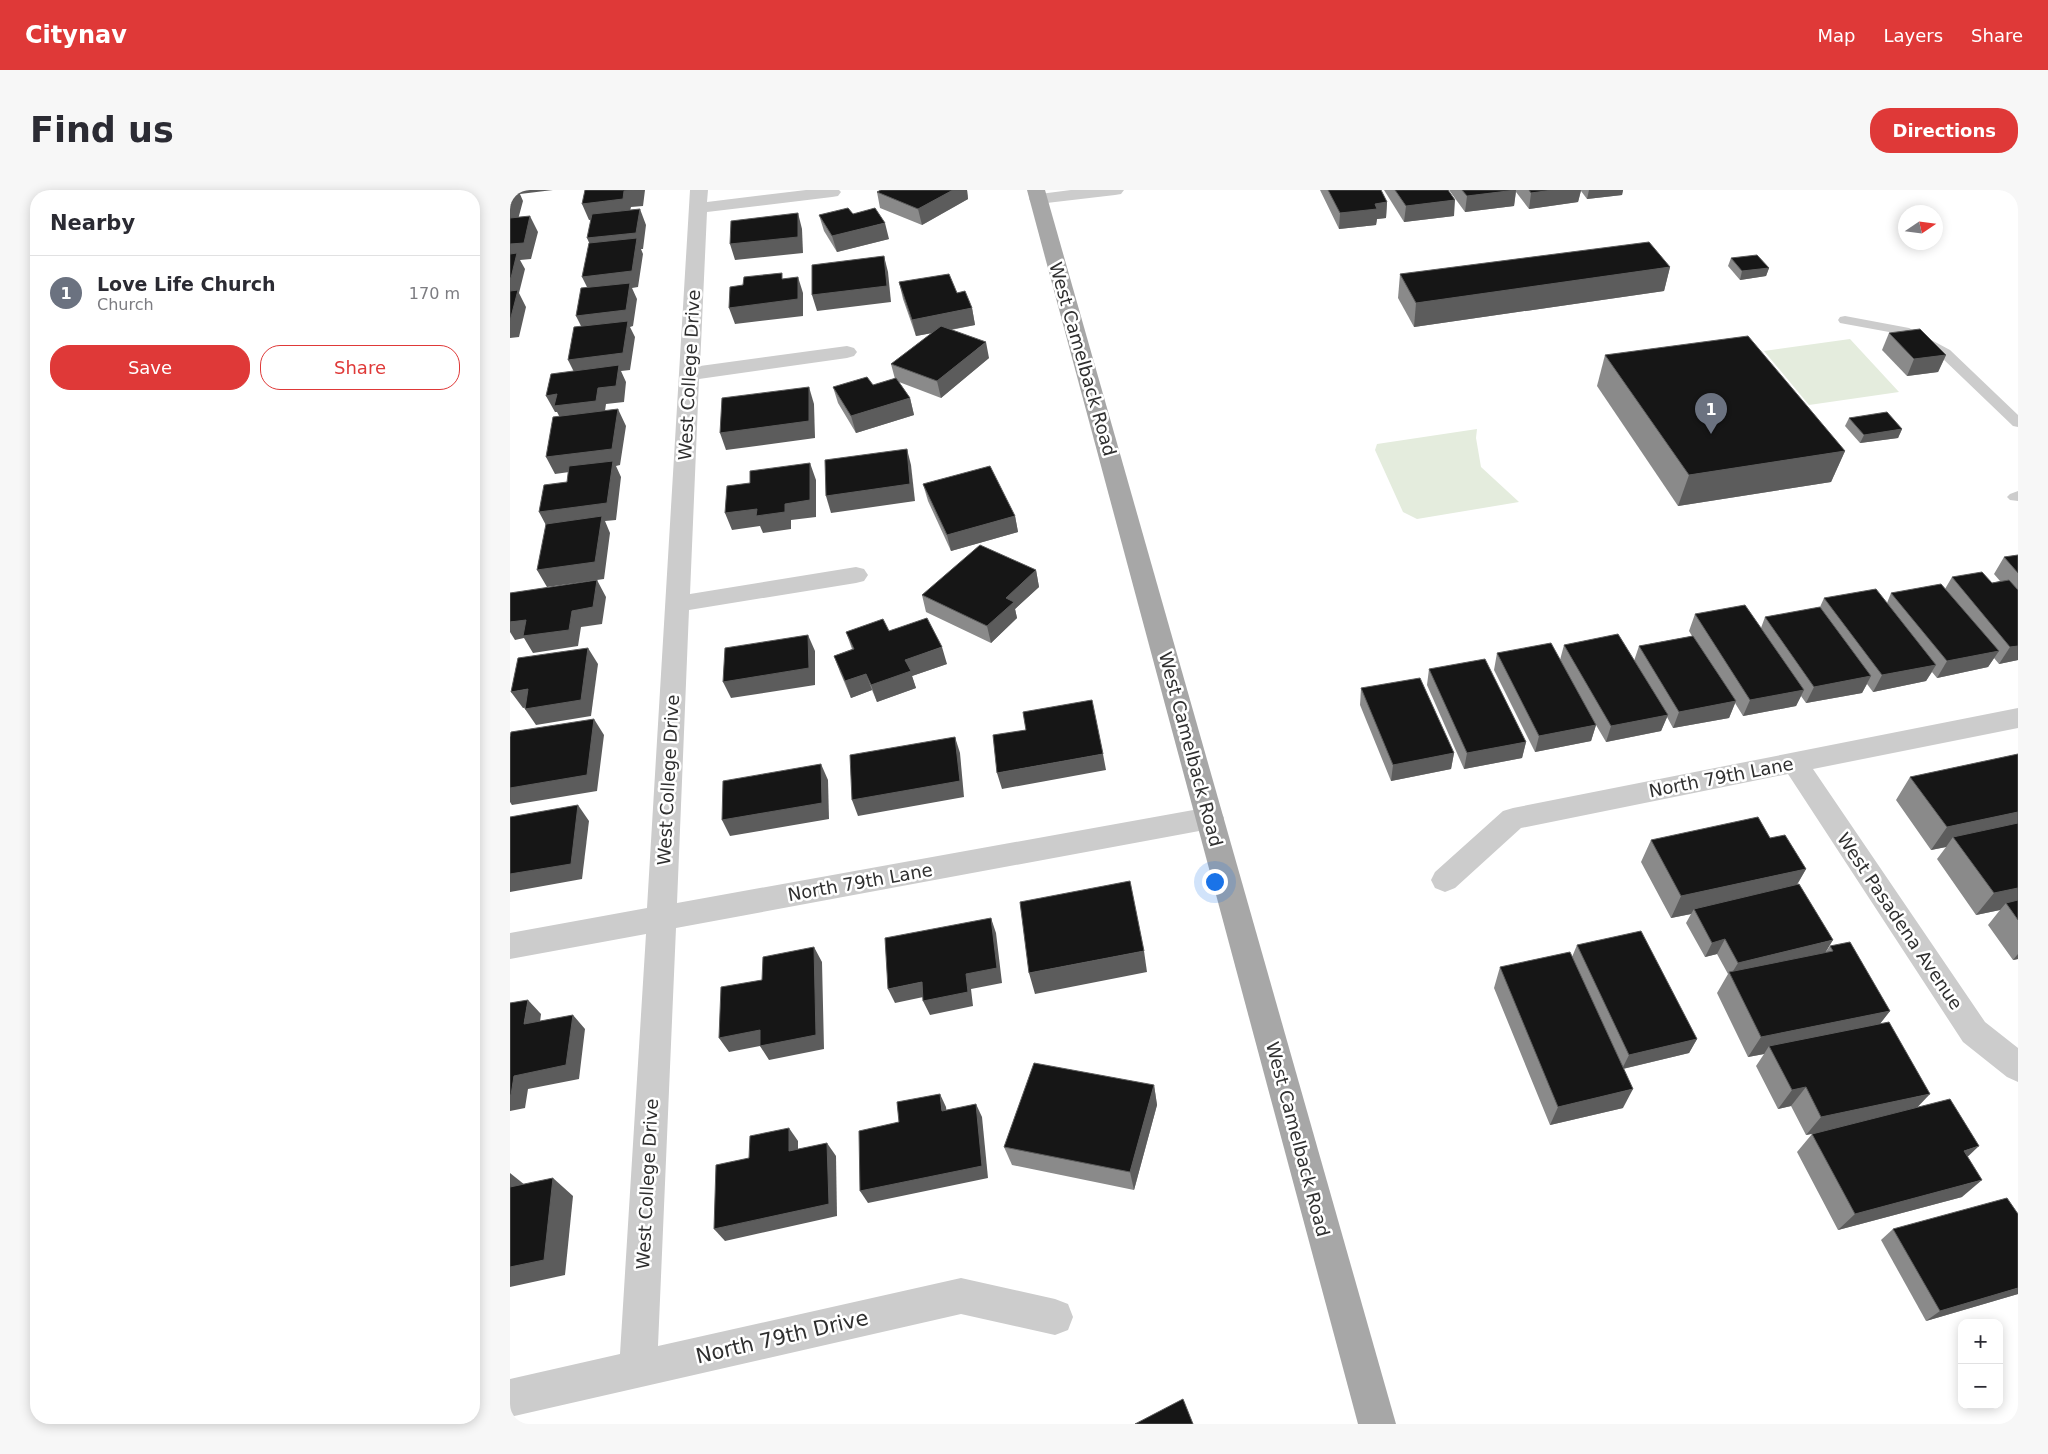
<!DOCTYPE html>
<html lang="en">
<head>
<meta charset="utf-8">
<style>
	:root { --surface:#fff; --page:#f7f7f7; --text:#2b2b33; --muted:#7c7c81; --line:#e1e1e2; --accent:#df3938 }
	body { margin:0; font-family:"DejaVu Sans",sans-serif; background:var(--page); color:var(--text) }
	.controls { position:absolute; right:15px; bottom:15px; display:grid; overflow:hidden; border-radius:10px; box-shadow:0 2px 12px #0003 }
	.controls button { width:45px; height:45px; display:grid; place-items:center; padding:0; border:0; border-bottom:1px solid var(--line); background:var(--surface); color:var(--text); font:25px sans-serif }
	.compass { position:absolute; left:1388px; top:15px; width:45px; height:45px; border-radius:50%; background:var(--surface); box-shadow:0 2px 12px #0003; rotate:77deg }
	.you { position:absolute; left:704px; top:691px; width:18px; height:18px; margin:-12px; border:4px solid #fff; border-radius:50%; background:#1a73e8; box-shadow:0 0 0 8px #1a73e833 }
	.badge { display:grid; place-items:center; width:32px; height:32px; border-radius:50%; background:var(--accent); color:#fff; font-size:16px; font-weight:700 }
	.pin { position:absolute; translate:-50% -41px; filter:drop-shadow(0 1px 2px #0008) }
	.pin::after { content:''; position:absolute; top:26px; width:18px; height:15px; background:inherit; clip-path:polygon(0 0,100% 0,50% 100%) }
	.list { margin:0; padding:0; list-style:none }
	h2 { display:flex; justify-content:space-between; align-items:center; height:65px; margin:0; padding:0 20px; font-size:21px }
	h2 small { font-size:16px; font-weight:400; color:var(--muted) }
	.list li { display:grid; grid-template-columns:32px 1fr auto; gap:15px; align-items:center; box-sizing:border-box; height:75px; padding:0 20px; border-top:1px solid var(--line) }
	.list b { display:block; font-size:19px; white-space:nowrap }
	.list p { margin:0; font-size:16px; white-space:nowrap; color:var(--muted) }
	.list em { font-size:16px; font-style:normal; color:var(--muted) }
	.actions { display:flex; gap:10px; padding:15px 20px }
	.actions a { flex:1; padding:11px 0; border:1px solid var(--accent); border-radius:20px; text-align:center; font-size:18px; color:var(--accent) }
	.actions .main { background:var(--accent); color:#fff }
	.map { position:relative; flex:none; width:1508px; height:1234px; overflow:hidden; border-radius:20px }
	header { display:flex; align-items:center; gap:30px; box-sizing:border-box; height:70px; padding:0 25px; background:var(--accent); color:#fff }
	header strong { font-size:24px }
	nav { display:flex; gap:28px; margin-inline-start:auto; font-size:18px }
	.intro { display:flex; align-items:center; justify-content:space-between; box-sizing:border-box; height:120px; padding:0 30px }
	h1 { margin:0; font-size:35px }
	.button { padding:12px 22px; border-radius:20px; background:var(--accent); color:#fff; font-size:18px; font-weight:700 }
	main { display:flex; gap:30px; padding:0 30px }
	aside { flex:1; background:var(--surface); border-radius:20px; box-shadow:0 2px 12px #0003 }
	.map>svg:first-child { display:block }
</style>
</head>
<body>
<header>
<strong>Citynav</strong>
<nav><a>Map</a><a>Layers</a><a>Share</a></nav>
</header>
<div class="intro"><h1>Find us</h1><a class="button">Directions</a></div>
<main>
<aside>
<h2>Nearby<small></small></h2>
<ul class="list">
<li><span class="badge" style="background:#6b7280">1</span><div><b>Love Life Church</b><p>Church</p></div><em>170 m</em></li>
</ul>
<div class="actions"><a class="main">Save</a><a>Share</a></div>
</aside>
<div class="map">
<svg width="1508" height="1234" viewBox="0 0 1508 1234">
	<rect width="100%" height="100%" fill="#fff"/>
	<g fill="#e4ecdd">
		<path d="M1340,149L1389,202L1299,215L1254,161Z"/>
		<path d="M967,239L966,248L971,277L1009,312L907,329L893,322L865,260L867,254Z"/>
	</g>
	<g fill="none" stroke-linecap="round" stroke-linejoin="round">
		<g fill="#ccc" fill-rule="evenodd">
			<path d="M1335,126L1399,138L1440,160L1508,225V237L1503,236L1430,166L1390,144L1330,133L1328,130L1330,127Z"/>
			<path d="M1508,301V311L1500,310L1497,307L1500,304Z"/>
		</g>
		<g fill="#ccc" fill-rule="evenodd">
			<path d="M180,0H198L197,12L296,0H329L331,2L328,6L322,7L197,22L190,176L337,156L344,158L347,162L344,166L337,168L189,189L180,404L346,377L354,379L358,385L354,391L346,393L179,420L167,713L700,617L710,620L714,628L710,636L700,639L166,738L148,1156L451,1088L545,1109L558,1114L563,1127L558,1140L545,1145L451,1124L0,1227V1189L110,1164L136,744L0,769V743L137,718Z"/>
			<path d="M561,0H614L611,4L605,5L528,14L522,13L519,9L522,5Z"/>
			<path d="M1508,518V538L1303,579L1475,832L1508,858V892L1497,887L1453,852L1278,584L1011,638L945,698L935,702L925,698L921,690L925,682L993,621L1003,618Z"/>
		</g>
		<path fill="#a7a7a7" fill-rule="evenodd" d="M517,0H535L886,1234H848Z"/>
	</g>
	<g fill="#8a8a8a">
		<path d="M371,0H457L458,9L412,35L370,18L367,2Z"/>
		<path d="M810,0H871L877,12L876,28L867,29L866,35L829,39Z"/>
		<path d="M874,0H938L944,26L894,32Z"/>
		<path d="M939,0H1113L1112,5L1077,9L1071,1L1068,12L1019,19L1006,2L1004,16L955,22Z"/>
		<path d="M343,24L379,49L327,62L314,41L309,25Z"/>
		<path d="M1221,68L1259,78L1256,86L1230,90L1218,76Z"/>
		<path d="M1160,77L1154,101L904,137L888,108L890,84Z"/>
		<path d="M389,92L447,103L462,118L465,135L441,140L479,168L431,208L389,192L400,208L404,225L346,243L328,213L323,197L363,195L385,189L381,174L422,143L406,146L393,109Z"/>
		<path d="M1379,143L1436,165L1428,182L1397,186L1372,160Z"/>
		<path d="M1095,165L1335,261L1321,292L1168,316L1087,196Z"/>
		<path d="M1339,228L1392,239L1388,248L1350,253L1335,236Z"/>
		<path d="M413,294L505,326L508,342L441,361L418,311Z"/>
		<path d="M1508,365V470L1489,474L1484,468L1478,477L1427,488L1422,482L1416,491L1363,502L1357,494L1352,503L1296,513L1291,506L1286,516L1233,526L1225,513L1219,528L1163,538L1157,527L1151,541L1096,552L1086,535L1081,551L1025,562L984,480L987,463L1050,470L1054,455L1124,471L1129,456L1182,446L1179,441L1185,424L1251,438L1255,427L1310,417L1314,408L1377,413L1381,403L1435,399L1442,387L1482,393L1490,391L1484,384L1494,367Z"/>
		<path d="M526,380L529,397L505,419L507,428L481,453L416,422L412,405Z"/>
		<path d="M379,441L437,474L402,486L406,498L367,512L362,500L341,508L330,482L324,466L342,459L336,442Z"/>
		<path d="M919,479L1016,552L1012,568L954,579L917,495Z"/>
		<path d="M851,498L944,563L941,579L881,591L850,515Z"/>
		<path d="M1508,564V769L1503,770L1478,735L1490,720L1466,725L1427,669L1436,657L1421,660L1386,610L1400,587Z"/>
		<path d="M1260,648L1296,679L1287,695L1315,763L1320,756L1380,821L1370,834L1408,917L1458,967L1452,1007L1328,1040L1287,962L1302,944L1307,943L1296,945L1281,916L1268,919L1246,876L1254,864L1238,867L1207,803L1218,784L1207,764L1195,767L1176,733L1181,724L1161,728L1131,672L1141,650Z"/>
		<path d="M1067,755L1187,849L1179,863L1113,879V918L1040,935L984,798L990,777L1062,767Z"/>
		<path d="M644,895L647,915L624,1000L502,975L494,957Z"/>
		<path d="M1383,1039L1508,1104L1416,1131L1371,1050Z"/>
	</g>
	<g fill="#5c5c5c">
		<path d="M0,0H43L10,4L13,11L6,37L0,38Z"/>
		<path d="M125,0H135L133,16L121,17L119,25L79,30L72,14L114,1Z"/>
		<path d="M443,0H457L458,9L412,35L408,19Z"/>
		<path d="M1006,0L1004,16L955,22L957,6Z"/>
		<path d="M1043,0H1071L1068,12L1019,19L1021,3Z"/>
		<path d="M1079,0H1113L1112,5L1077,9Z"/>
		<path d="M945,10L944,26L894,32L896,16Z"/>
		<path d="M877,12L876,28L867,29L866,35L829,39L830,23L865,14Z"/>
		<path d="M130,19L136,35L133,59H131L133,64L128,97L122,98L127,109L123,136L120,137L125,147L120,180L111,181L116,192L114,212L96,214L94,228L53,233L47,222H45L36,206L66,186L58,170L74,142L66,126L80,103L72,87L84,64L77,48Z"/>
		<path d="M288,23L292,39L293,63L225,70L220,54Z"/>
		<path d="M20,26L28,42L21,69L10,70L15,79L9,103L16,117L9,147L0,148V54Z"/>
		<path d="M375,33L379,49L327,62L322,46Z"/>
		<path d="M374,66L378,82L381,112L307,121L302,105Z"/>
		<path d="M1160,77L1154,101L904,137L906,113Z"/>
		<path d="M1259,78L1256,86L1230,90L1232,81Z"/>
		<path d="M288,87L293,103V126L225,134L219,118Z"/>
		<path d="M462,118L465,135L406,146L402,130Z"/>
		<path d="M476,152L479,168L431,208L427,191Z"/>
		<path d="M1436,165L1428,182L1397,186L1404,169Z"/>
		<path d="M299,197L304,214L305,248L216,260L210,243Z"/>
		<path d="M400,208L404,225L346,243L341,226Z"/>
		<path d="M108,219L116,236L110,275L106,276L111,287L106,330L95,331L100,343L94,389L37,397L27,380L38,339L29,322L102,276L45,284L36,267Z"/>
		<path d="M1392,239L1388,248L1350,253L1354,245Z"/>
		<path d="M397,259L401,275L405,311L321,323L316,306Z"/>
		<path d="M1335,261L1321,292L1168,316L1179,285Z"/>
		<path d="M300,273L306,290V327L281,330V339L253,343L250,336L222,340L215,323Z"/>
		<path d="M505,326L508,342L441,361L437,345Z"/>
		<path d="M526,380L529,397L505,419L507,428L481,453L477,436L496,408Z"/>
		<path d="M87,390L96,407L92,434L71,437L68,456L23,463L14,448L5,450L0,442V432L62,421Z"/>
		<path d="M298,445L305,461V495L221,508L213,492Z"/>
		<path d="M1508,456V470L1489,474L1500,457Z"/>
		<path d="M432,457L437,474L402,486L406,498L367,512L361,495L395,470Z"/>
		<path d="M78,458L88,474L81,526L26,535L15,519Z"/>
		<path d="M1489,461L1478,477L1427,488L1437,471Z"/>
		<path d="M1426,475L1416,491L1363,502L1372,485Z"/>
		<path d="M356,484L362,500L341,508L335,491Z"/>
		<path d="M1361,486L1352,503L1296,513L1304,497Z"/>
		<path d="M18,499L29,516L13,518L1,502Z"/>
		<path d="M1294,500L1286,516L1233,526L1240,510Z"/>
		<path d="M1226,511L1219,528L1163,538L1169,522Z"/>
		<path d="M1158,525L1151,541L1096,552L1101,536Z"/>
		<path d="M84,529L94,545L87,601L2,615L0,612V598Z"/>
		<path d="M1086,535L1081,551L1025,562L1029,546Z"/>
		<path d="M445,547L450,563L454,607L348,626L342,610Z"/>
		<path d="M1016,552L1012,568L954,579L957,563Z"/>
		<path d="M944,563L941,579L881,591L883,575Z"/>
		<path d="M593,564L596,580L492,599L487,583Z"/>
		<path d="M311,574L318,590L319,629L220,646L212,630Z"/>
		<path d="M68,615L79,631L72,689L0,702V684Z"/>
		<path d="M1508,622V641L1443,647L1436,657L1421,660L1437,637Z"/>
		<path d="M1296,679L1283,701L1184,719L1181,724L1161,728L1171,706Z"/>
		<path d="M1508,698V716L1496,713L1490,720L1466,725L1484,703Z"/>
		<path d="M481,728L486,743L492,793L461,799L463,816L420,825L413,811L456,784Z"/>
		<path d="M1215,749L1207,764L1195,767L1202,753Z"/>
		<path d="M1323,750L1314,765L1220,786L1228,773Z"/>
		<path d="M304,757L312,772L314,859L259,870L250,856L219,862L209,848Z"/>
		<path d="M634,761L637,782L525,804L519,783Z"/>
		<path d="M1508,764V769L1503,770Z"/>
		<path d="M412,792L418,806L385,813L378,799Z"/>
		<path d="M18,810L31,824L28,848L14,834Z"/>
		<path d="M1380,821L1364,841L1259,856L1254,864L1238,867L1251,847Z"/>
		<path d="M63,825L75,839L69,889L18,899L15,918L0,921V905L4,886Z"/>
		<path d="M1187,849L1179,863L1112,879L1119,865Z"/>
		<path d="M644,895L647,915L624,1000L620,982Z"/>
		<path d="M1296,897L1281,916L1268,919L1282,900Z"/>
		<path d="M1123,899L1113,918L1040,935L1048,917Z"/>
		<path d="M430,904L436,917L438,934L432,921Z"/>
		<path d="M1420,904L1402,923L1296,945L1311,927Z"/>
		<path d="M466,914L472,927L478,988L358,1013L350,1001Z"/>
		<path d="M279,938L288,951V974L279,961Z"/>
		<path d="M317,953L326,966L327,1026L215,1051L204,1039Z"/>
		<path d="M1469,956L1450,974L1454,961Z"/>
		<path d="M0,983L20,999L0,1001Z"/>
		<path d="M43,988L63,1006L55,1085L0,1097V1077Z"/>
		<path d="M1472,990L1452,1007L1328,1040L1345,1024Z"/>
		<path d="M1508,1098V1104L1416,1131L1430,1121Z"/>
	</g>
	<g fill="#161616" stroke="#5c5c5c">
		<path d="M0,0H4L0,15Z"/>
		<path d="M75,0H125L114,1L113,9L72,14Z"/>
		<path d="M371,0H443L408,19L367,2Z"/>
		<path d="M818,0H871L877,12L865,14L867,19L830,23Z"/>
		<path d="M885,0H938L945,10L896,16Z"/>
		<path d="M952,0H1006L957,6Z"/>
		<path d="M1019,0H1043L1021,3Z"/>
		<path d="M338,18L343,24L365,18L375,33L322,46L309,25Z"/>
		<path d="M130,19L126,43L77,48L82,24Z"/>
		<path d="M288,23V47L220,54L221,31Z"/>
		<path d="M20,26L14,53L0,54V28Z"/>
		<path d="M127,48L122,81L72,87L79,53Z"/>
		<path d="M1139,52L1160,77L906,113L890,84Z"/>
		<path d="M7,63L1,88H0V64Z"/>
		<path d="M1247,65L1259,78L1232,81L1221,68Z"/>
		<path d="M374,66L377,96L302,105V75Z"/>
		<path d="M272,83V89L288,87V109L219,118L220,97L233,95L234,87Z"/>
		<path d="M439,84L447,103L455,101L462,118L402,130L389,92Z"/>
		<path d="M120,93L116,120L66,126L71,98Z"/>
		<path d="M8,100L0,131V101Z"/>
		<path d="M118,131L113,163L58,170L64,137Z"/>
		<path d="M431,136L476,152L427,191L381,174Z"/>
		<path d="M1410,139L1436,165L1404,169L1379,143Z"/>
		<path d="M1238,146L1335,261L1179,285L1095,165Z"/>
		<path d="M109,175L106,196L88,198L86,211L44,216L47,204L36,206L41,184Z"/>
		<path d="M357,187L363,195L386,188L400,208L341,226L323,197Z"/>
		<path d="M299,197V231L210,243L212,208Z"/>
		<path d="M108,219L102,259L36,267L43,227Z"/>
		<path d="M1377,222L1392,239L1354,245L1339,228Z"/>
		<path d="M397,259L400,294L316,306L315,270Z"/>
		<path d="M103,271L97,313L29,322L34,295L57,292L59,276Z"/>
		<path d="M300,273V310L275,314V322L246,326L247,319L215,323L217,296L240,293V281Z"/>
		<path d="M480,276L505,326L437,345L413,294Z"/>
		<path d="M92,326L85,372L27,380L36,334Z"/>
		<path d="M470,355L526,380L496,408L504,412L477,436L412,405Z"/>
		<path d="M1508,365V383L1494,367Z"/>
		<path d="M1472,382L1482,393L1499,390L1508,400V456L1500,457L1442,387Z"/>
		<path d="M87,390L83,417L62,421L59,440L13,446L16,430L0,432V403Z"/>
		<path d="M1431,394L1489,461L1437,471L1381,403Z"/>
		<path d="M1366,399L1426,475L1372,485L1314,408Z"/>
		<path d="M1235,415L1294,500L1240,510L1185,424Z"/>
		<path d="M1310,417L1361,486L1304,497L1255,427Z"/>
		<path d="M417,428L432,457L395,470L401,481L361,495L356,484L335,491L324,466L344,459L336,442L373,429L379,441Z"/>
		<path d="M1108,444L1158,525L1101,536L1054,455Z"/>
		<path d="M298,445L299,478L213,492L215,458Z"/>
		<path d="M1183,446L1226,511L1169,522L1129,456Z"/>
		<path d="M1041,453L1086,535L1029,546L987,463Z"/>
		<path d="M78,458L71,510L15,519L18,499L1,502L8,468Z"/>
		<path d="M975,469L1016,552L957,563L919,479Z"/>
		<path d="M910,488L944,563L883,575L851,498Z"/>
		<path d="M582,510L593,564L487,583L483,545L516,540L513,522Z"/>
		<path d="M84,529L77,585L0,598V547L1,542Z"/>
		<path d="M445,547L450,591L342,610L340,565Z"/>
		<path d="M1508,564V622L1437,637L1400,587Z"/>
		<path d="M311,574L312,613L212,630L213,591Z"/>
		<path d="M68,615L61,674L0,684V627Z"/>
		<path d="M1248,627L1260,648L1275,645L1296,679L1171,706L1141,650Z"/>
		<path d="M1508,633V698L1484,703L1443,647Z"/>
		<path d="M620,691L634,761L519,783L510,712Z"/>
		<path d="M1289,694L1323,750L1228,773L1215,749L1202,753L1184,719Z"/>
		<path d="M1508,710V730L1496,713Z"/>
		<path d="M481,728L487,778L456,784L458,802L413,811L412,792L378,799L375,748Z"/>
		<path d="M1131,741L1187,849L1119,865L1067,755Z"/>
		<path d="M1340,752L1380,821L1251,847L1219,782L1323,761L1320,756Z"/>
		<path d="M304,757L306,845L250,856V840L209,848L211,797L252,790L253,767Z"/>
		<path d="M1060,762L1123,899L1048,917L990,777Z"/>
		<path d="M18,810L14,834L63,825L56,875L4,886L1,905H0V813Z"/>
		<path d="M1379,832L1420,904L1311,927L1296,897L1282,900L1259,856Z"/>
		<path d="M524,873L644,895L620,982L494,957Z"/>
		<path d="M430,904L432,921L466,914L472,976L350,1001L349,941L389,932L387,912Z"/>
		<path d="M1440,909L1469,956L1454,961L1472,990L1345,1024L1302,944Z"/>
		<path d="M279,938V961L317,953L319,1014L204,1039L206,975L239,968L240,946Z"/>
		<path d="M43,988L34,1070L0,1077V997Z"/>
		<path d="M1497,1008L1508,1024V1098L1430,1121L1383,1039Z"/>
		<path d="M673,1209L683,1234H625Z"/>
	</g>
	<g text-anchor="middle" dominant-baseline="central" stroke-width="5" stroke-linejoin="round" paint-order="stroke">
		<g font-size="18" fill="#2f2f2f" stroke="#fff">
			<text transform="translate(573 169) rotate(74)">West Camelback Road</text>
			<text transform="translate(179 185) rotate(-87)">West College Drive</text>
			<text transform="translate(681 559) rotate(75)">West Camelback Road</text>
			<text transform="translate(1211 587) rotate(-11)">North 79th Lane</text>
			<text transform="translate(158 590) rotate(-87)">West College Drive</text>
			<text transform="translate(350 692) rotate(-10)">North 79th Lane</text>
			<text transform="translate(1390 731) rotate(56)">West Pasadena Avenue</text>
			<text transform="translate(788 949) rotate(75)">West Camelback Road</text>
			<text transform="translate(137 994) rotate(-87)">West College Drive</text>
		</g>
		<g font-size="21" fill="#2f2f2f" stroke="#fff">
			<text transform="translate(272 1147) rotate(-13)">North 79th Drive</text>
		</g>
	</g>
</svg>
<div class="controls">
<button>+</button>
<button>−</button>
</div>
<svg class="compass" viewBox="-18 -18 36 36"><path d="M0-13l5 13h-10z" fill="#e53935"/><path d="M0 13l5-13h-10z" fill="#7c7c81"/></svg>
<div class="you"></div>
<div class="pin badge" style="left:1201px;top:244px;background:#6b7280">1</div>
</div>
</main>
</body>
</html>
